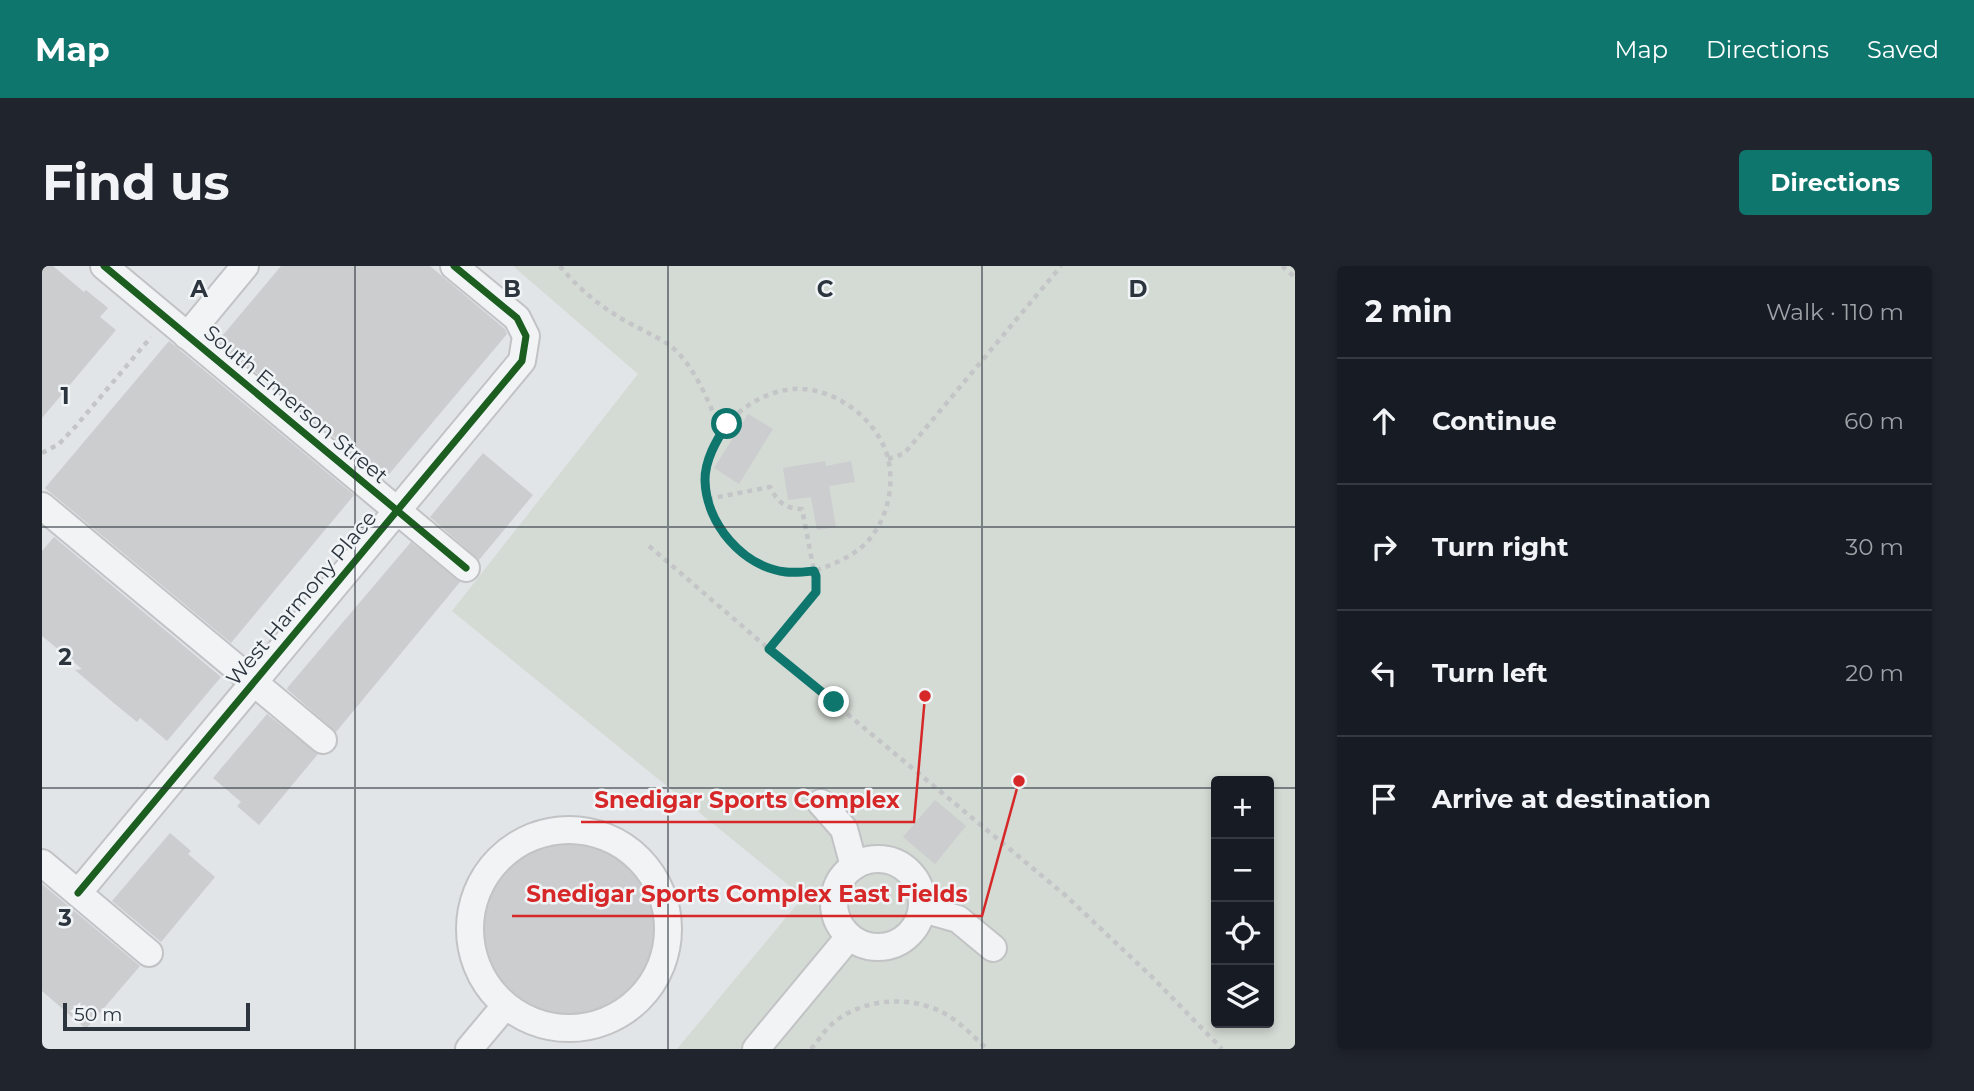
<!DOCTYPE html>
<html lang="en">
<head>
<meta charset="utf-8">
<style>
	:root { --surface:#171b24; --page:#20242c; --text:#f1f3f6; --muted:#9ea1a6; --line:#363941; --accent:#0f766e }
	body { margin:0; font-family:Montserrat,sans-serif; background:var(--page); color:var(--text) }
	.controls { position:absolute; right:21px; bottom:21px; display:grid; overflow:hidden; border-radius:7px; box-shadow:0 4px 10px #0003 }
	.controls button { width:63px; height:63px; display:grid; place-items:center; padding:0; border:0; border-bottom:2px solid var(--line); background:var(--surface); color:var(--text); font:35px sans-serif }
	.scale { position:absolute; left:21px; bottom:18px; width:187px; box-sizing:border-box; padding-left:7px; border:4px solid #2c353e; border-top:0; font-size:19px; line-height:24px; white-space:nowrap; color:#2c353e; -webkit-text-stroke:5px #f1f4f6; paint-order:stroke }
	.stop { position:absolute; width:21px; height:21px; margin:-16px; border:5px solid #0f766e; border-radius:50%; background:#fff }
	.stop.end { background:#0f766e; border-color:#fff; box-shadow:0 2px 7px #0008 }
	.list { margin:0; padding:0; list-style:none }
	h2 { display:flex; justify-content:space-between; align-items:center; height:91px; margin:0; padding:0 28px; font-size:30px }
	h2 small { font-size:23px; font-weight:400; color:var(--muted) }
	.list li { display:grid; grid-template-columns:46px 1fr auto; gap:21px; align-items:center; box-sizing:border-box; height:126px; padding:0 28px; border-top:2px solid var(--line) }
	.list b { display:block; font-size:26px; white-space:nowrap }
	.list em { font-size:23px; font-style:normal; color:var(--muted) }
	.icon { flex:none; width:38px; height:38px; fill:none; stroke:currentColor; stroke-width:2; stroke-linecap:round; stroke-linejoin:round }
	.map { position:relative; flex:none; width:1253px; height:783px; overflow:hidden; border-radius:7px }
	header { display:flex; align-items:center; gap:42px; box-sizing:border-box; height:98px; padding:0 35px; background:var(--accent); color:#fff }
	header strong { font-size:33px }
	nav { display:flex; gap:38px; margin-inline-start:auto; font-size:24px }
	.intro { display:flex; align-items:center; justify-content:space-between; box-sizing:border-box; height:168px; padding:0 42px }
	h1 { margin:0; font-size:49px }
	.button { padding:18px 32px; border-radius:7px; background:var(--accent); color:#fff; font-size:24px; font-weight:700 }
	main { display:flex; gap:42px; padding:0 42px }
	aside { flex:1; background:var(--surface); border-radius:7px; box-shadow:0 4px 10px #0003 }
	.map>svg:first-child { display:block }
</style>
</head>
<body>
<header>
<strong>Map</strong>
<nav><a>Map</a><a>Directions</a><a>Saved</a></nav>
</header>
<div class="intro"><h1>Find us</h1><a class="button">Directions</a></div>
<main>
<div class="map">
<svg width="1253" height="783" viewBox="0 0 1253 783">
	<rect width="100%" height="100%" fill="#e2e5e7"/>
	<path fill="#d4dad4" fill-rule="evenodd" d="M471,0H1253V783H635L761,631L410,345L596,108ZM1174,515H1227V757H1174Z"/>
	<g fill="#cbcdcf">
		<path d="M0,0H11L42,26L44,24L66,42L58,51L74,64L0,152Z"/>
		<path d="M239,0H388L463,63L465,68L343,213L176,75Z"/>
		<path d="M127,75L312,229L189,377L3,222Z"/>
		<path d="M706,148L731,163L697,218L672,202Z"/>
		<path d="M441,187L491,229L437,294L388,251Z"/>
		<path d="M783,195L784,200L809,195L813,216L787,220L794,261L775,264L769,231L746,234L741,202Z"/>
		<path d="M12,271L179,411L125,475L98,452L95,456L73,438L33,404L40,403L0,370V285Z"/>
		<path d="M369,276L418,316L294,466L245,423L246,421Z"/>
		<path d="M225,448L276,488L217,559L195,540L199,536L171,512Z"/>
		<path d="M893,534L924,560L893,598L861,571Z"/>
		<path d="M128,567L149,585L146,588L173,611L119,676L70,635Z"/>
		<path d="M524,576L551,579L576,591L597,610L610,634L615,662L612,690L600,715L581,735L556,748L529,754L498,750L478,739L474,728L466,725H462L450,712L439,683L438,652L448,623L467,598L493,582Z"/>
		<path d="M0,618L98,700L44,763L0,725Z"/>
	</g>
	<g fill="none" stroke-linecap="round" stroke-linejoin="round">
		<defs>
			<g id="minor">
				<path d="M62,0L424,302"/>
				<path d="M145,70L203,0"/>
				<path d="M0,240L281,474"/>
				<path d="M779,537L802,563L812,600"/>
				<circle cx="527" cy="663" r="99"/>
				<circle cx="836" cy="637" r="44"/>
				<path d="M0,597L107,687"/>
				<path d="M36,627L480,95L484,70L475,52L412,0"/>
				<path d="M881,643L916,653L951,682"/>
				<path d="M427,783L463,740"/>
				<path d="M714,783L807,671"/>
			</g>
		</defs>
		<use href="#minor" stroke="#c1c3c5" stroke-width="30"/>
		<g stroke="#c3c5c7" stroke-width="4.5" stroke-dasharray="5 5" stroke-linecap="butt">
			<path d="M518,0C533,19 554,37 575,50C591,60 611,68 627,79C652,97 668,139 679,166"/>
			<path d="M1240,0L1253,11"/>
			<path d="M0,187L17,178L34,160L109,71"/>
			<path d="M846,193L861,188L867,182L1019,0"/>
			<path d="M666,233L728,221C735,235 743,243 760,243L772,305C790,299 808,292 823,278C845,256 854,219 845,189C834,152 791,120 751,123C706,127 663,168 663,215C664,258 699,296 740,305C750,308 761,306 772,305L774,310V326L727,383"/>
			<path d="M607,280L727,383L1023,629L1110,711L1180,783"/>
			<path d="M769,783C776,775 782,765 790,758C819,733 864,729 898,745C916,754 930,769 945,783"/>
		</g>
		<use href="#minor" stroke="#f2f3f4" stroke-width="26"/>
		<defs>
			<g id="cycleway">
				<path d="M62,0L424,302"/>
				<path d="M36,627L480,95L484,70L475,52L412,0"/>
			</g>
		</defs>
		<use href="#cycleway" stroke="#f1f4f6" stroke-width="11"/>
		<use href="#cycleway" stroke="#1b5e20" stroke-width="7"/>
	</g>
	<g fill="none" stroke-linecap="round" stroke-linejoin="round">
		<path stroke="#0f766e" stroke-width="9" d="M685,158C674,175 663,194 663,214C664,258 701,301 744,306C753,307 762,306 772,305L774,310V326L727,383L792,436"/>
	</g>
	<path fill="none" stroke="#2c353e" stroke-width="2" stroke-opacity="0.55" d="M313,0V783M626,0V783M940,0V783M0,261H1253M0,522H1174M1227,522H1253"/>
	<g text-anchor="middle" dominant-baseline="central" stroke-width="5" stroke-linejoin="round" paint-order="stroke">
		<g font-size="21" fill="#2c353e" stroke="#f1f4f6">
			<text transform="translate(254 138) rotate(40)">South Emerson Street</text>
			<text transform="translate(259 332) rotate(-50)">West Harmony Place</text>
		</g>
	</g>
	<g font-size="23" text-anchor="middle" font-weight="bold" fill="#2c353e" stroke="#f1f4f6" stroke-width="5" stroke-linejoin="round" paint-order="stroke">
		<text x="157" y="31">A</text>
		<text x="470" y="31">B</text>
		<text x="783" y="31">C</text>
		<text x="1096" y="31">D</text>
		<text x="23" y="138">1</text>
		<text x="23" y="399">2</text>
		<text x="23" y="660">3</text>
	</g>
	<path fill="none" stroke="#d62828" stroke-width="2.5" d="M883 430L872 556H539M977 515L940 650H470"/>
	<g fill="#d62828" stroke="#f1f4f6" stroke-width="2.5">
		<circle cx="883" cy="430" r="7"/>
		<circle cx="977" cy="515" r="7"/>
	</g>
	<g font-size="23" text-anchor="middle" font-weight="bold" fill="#d62828" stroke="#f1f4f6" stroke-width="5" stroke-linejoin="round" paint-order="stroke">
		<text x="705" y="542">Snedigar Sports Complex</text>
		<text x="705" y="636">Snedigar Sports Complex East Fields</text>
	</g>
</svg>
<div class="controls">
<button>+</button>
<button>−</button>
<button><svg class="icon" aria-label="locate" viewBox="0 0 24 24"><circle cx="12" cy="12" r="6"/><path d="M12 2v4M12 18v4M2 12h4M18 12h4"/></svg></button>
<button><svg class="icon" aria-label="layers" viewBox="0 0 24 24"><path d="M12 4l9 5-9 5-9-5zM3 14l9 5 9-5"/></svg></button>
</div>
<div class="scale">50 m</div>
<div class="stop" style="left:685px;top:158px"></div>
<div class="stop end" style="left:792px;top:436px"></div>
</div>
<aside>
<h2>2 min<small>Walk · 110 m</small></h2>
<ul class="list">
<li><svg class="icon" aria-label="ahead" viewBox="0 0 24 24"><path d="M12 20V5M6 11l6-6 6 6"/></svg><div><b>Continue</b></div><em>60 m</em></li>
<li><svg class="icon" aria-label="right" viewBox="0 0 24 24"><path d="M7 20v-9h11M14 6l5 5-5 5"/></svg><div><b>Turn right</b></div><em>30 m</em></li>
<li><svg class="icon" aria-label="left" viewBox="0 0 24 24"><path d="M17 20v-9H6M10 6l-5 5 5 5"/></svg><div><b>Turn left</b></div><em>20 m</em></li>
<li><svg class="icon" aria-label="arrive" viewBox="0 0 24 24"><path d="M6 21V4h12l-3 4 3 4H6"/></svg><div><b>Arrive at destination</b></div></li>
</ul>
</aside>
</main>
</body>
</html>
